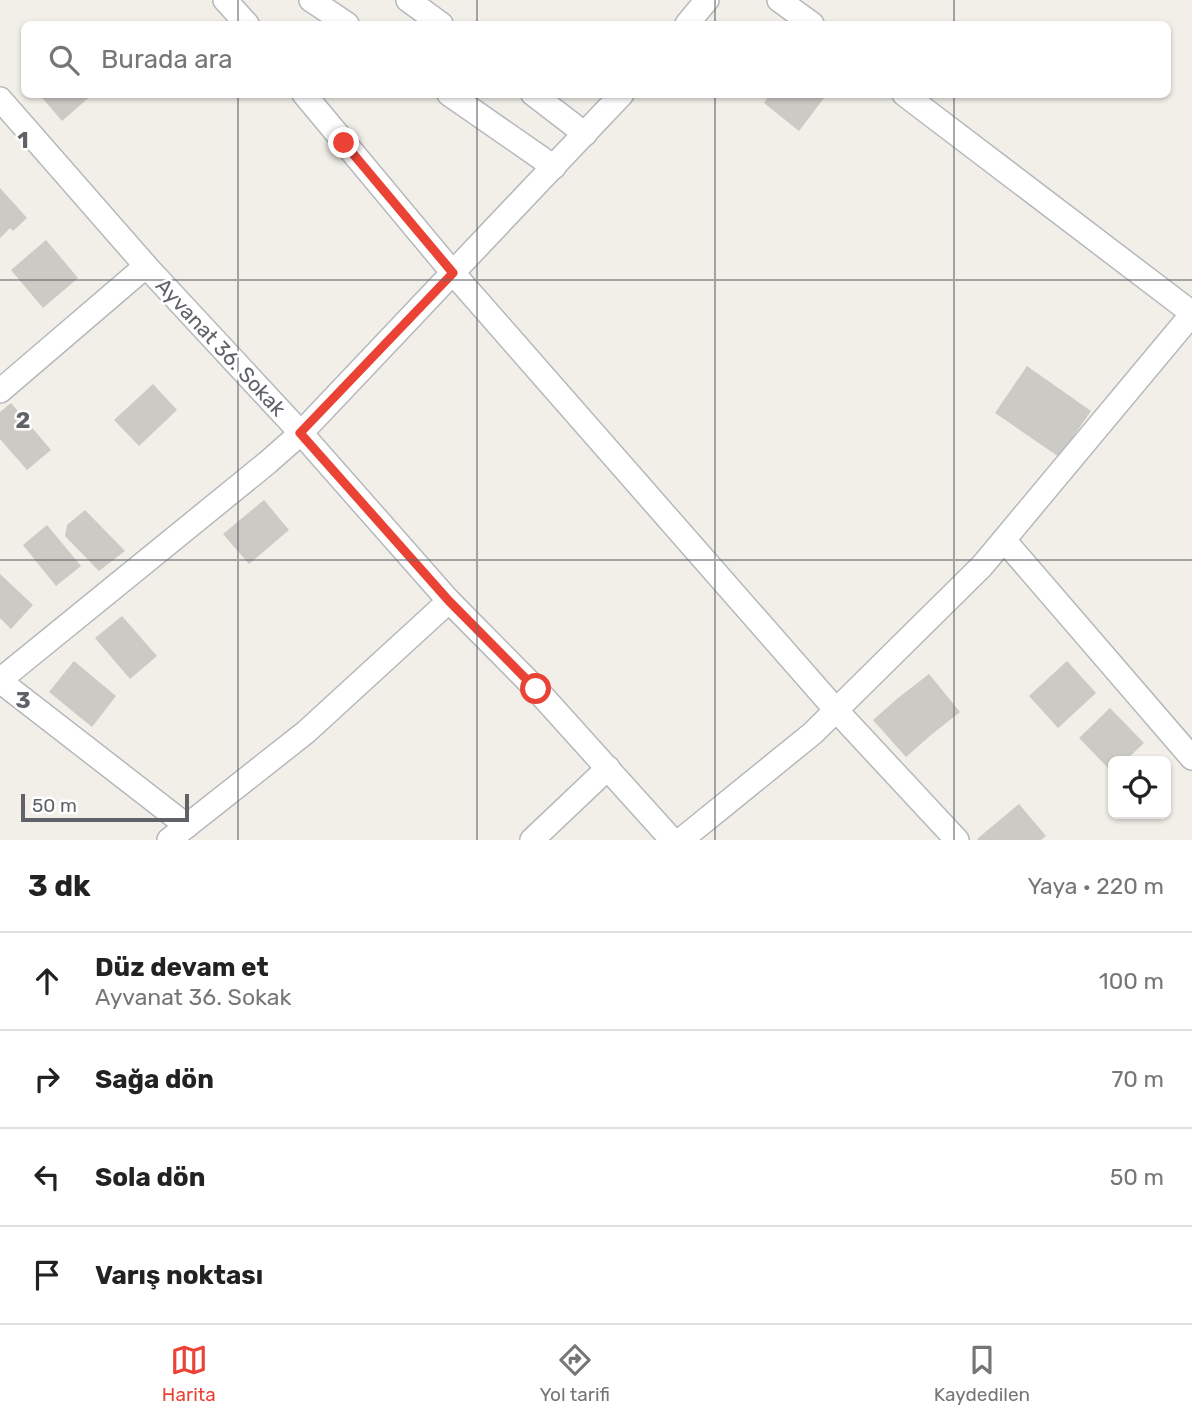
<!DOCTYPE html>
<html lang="tr">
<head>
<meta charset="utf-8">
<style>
	:root { --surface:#fff; --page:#f6f6f6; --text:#222; --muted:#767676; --line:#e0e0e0; --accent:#ea4335 }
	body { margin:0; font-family:Rubik,sans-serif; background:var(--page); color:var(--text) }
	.controls { position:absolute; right:21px; bottom:21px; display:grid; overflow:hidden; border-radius:10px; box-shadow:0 2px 5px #0004 }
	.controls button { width:63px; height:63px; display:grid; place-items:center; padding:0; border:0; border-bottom:2px solid var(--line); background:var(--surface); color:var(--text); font:35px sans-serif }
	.scale { position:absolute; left:21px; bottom:18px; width:168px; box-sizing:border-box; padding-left:7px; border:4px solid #5f6368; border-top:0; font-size:19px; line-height:24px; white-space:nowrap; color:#5f6368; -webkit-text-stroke:5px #fff; paint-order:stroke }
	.stop { position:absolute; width:21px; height:21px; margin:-16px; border:5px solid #ea4335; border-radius:50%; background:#fff }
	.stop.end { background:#ea4335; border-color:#fff; box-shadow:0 2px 7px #0008 }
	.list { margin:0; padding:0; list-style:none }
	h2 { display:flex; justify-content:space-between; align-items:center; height:91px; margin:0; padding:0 28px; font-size:30px }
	h2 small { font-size:23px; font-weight:400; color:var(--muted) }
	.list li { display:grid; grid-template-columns:46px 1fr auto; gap:21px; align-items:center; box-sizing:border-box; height:98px; padding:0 28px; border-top:2px solid var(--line) }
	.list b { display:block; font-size:26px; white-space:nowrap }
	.list p { margin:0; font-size:23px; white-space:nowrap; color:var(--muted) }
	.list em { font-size:23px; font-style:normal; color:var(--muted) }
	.icon { flex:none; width:38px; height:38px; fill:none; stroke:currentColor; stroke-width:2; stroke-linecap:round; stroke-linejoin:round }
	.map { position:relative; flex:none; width:1192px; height:840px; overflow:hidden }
	.search { position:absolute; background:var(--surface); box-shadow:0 2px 5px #0004; left:21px; right:21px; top:21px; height:77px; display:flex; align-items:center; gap:18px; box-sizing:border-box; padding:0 24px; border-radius:10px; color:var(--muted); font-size:26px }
	.sheet { height:483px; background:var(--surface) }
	nav { display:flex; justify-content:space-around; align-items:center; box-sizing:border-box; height:98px; border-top:2px solid var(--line); background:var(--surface); font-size:19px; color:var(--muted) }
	nav a { display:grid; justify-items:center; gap:4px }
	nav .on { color:var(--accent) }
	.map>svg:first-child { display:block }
</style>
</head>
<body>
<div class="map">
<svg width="1192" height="840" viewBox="0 0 1192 840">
	<rect width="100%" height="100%" fill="#f1efe8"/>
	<g fill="#cccac5">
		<path d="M39,94H93L62,121Z"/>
		<path d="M770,94H827L799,131L764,103Z"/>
		<path d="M0,188L27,218L13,231L10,228L0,238Z"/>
		<path d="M46,240L78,278L43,308L11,270Z"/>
		<path d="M1027,366L1091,411L1059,457L995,413Z"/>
		<path d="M153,384L177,410L139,446L114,420Z"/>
		<path d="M11,403L51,450L27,470L0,439V412Z"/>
		<path d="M264,500L289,530L249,564L223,534Z"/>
		<path d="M85,510L125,551L99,571L65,536L67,525Z"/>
		<path d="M47,525L81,566L56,586L23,545Z"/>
		<path d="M0,574L33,605L11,629L0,618Z"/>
		<path d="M122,616L157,656L130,679L95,638Z"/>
		<path d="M74,661L116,696L92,727L49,692Z"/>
		<path d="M1067,661L1096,693L1058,728L1029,696Z"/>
		<path d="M929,674L960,712L931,735L906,757L873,720L898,698Z"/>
		<path d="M1110,708L1144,743L1125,761H1113V773L1079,738Z"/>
		<path d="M1019,804L1046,836L1041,840H978L977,839Z"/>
	</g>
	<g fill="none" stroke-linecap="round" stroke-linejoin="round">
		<defs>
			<g id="minor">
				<path d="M225,0L247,24"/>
				<path d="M311,0L347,24"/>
				<path d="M408,0L441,24"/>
				<path d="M779,0L812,24"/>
				<path d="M687,24L707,0"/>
				<path d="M304,94L453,273L836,710L957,840"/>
				<path d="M449,94L554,167"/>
				<path d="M533,94L585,134"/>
				<path d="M904,94L1192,313"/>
				<path d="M0,99L146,266L301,433L449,601L536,689L672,840"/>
				<path d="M0,391L146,266"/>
				<path d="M1004,540L1192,758"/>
				<path d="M0,680L267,463L301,433L622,94"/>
				<path d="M0,681L187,826"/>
				<path d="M169,840L306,732L449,601"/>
				<path d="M532,840L608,768"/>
				<path d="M681,840L813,733L982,566L1192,314"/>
			</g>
		</defs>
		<use href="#minor" stroke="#b5b8bc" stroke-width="26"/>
		<use href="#minor" stroke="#fff" stroke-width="23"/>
	</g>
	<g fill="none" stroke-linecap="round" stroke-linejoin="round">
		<path stroke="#ea4335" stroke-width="9" d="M344,143L453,273L300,433L449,601L536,689"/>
	</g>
	<path fill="none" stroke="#5f6368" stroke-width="2" stroke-opacity="0.55" d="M238,0V24M477,0V24M715,0V24M954,0V24M238,94V840M477,94V840M715,94V840M954,94V840M0,280H1192M0,560H1192"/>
	<g text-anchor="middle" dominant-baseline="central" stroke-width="5" stroke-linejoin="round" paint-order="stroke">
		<g font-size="21" fill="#5f6368" stroke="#fff">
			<text transform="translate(221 347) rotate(47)">Ayvanat 36. Sokak</text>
		</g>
	</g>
	<g font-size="23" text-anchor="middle" font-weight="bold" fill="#5f6368" stroke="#fff" stroke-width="5" stroke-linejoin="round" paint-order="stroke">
		<text x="23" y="148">1</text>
		<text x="23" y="428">2</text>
		<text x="23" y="708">3</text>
	</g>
</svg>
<div class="controls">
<button><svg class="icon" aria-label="locate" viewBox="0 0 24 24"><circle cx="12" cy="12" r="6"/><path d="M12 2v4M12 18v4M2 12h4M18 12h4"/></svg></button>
</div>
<div class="scale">50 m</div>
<div class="stop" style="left:536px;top:689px"></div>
<div class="stop end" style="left:344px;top:143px"></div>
<div class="search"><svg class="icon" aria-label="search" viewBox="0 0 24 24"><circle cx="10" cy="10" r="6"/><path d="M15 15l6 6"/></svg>Burada ara</div>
</div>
<section class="sheet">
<h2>3 dk<small>Yaya · 220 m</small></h2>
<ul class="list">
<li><svg class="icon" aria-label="ahead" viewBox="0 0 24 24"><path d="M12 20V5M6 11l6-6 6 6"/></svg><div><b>Düz devam et</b><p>Ayvanat 36. Sokak</p></div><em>100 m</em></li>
<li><svg class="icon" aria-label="right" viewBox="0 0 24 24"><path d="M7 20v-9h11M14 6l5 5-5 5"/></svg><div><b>Sağa dön</b></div><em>70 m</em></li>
<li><svg class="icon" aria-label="left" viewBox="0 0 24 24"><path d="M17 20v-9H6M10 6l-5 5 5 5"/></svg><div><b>Sola dön</b></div><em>50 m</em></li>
<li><svg class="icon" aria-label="arrive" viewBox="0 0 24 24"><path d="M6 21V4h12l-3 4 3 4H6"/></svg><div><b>Varış noktası</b></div></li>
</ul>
</section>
<nav>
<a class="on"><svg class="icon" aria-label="map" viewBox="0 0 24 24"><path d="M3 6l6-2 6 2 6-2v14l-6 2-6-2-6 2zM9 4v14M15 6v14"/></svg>Harita</a>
<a><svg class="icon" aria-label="directions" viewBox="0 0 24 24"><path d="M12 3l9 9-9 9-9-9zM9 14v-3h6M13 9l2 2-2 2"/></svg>Yol tarifi</a>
<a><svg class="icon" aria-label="saved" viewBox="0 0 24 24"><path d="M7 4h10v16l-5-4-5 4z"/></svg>Kaydedilen</a>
</nav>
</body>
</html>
